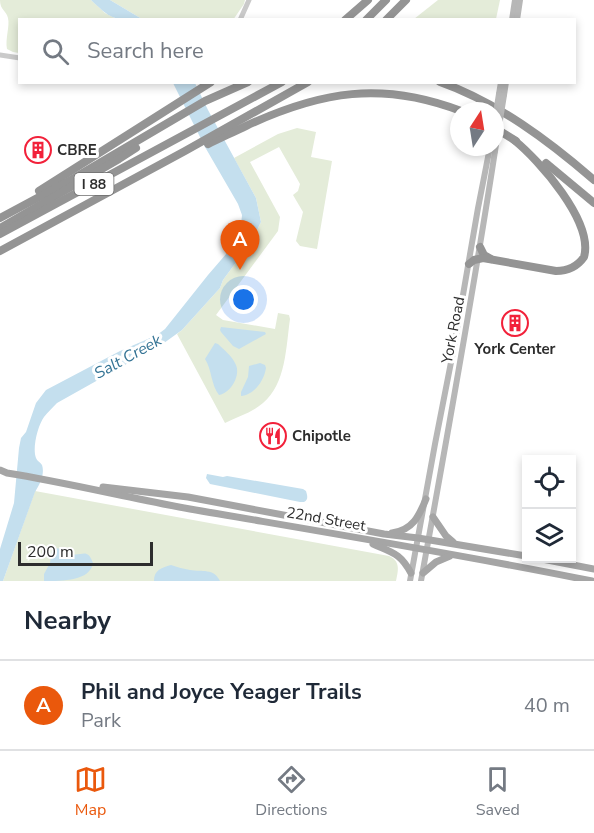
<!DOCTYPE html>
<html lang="en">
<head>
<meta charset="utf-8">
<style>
	:root { --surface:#fff; --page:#f2f2f3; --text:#1f2937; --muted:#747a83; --line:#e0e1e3; --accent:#ea580c }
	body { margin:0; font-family:"Nunito Sans",sans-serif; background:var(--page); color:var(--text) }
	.controls { position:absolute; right:18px; bottom:18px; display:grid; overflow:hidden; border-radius:0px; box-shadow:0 3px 9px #0003 }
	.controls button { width:54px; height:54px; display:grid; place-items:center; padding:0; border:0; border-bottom:2px solid var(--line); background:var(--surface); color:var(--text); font:30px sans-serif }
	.compass { position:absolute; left:450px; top:102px; width:54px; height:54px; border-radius:50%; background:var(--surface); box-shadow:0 3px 9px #0003; rotate:12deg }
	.scale { position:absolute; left:18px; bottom:15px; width:135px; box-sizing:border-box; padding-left:6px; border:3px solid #2d2d2d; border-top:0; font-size:16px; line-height:21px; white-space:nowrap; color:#2d2d2d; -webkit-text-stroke:4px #fff; paint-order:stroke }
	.you { position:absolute; left:244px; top:300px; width:21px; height:21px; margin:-15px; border:4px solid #fff; border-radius:50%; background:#1a73e8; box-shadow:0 0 0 9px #1a73e833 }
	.badge { display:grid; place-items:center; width:39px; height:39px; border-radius:50%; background:var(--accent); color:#fff; font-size:20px; font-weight:700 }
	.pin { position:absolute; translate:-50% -50px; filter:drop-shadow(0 2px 3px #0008) }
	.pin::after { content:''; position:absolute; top:32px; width:21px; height:18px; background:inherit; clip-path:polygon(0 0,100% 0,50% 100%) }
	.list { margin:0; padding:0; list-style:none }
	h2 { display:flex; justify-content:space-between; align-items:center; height:78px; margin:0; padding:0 24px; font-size:26px }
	h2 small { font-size:20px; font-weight:400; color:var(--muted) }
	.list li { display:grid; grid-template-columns:39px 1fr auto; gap:18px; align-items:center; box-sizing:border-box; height:90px; padding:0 24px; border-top:2px solid var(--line) }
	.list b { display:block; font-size:22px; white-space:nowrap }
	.list p { margin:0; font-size:20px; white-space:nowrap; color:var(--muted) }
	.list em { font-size:20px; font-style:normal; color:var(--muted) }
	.icon { flex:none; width:33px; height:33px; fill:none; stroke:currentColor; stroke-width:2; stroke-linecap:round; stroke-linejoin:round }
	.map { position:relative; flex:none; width:594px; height:581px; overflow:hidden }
	.search { position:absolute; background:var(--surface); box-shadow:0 3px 9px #0003; left:18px; right:18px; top:18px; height:66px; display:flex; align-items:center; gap:15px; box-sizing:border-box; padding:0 21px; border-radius:0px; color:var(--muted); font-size:22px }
	.sheet { height:168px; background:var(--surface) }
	nav { display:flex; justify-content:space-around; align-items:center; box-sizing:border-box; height:84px; border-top:2px solid var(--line); background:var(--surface); font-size:16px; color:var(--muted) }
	nav a { display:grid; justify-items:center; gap:3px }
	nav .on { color:var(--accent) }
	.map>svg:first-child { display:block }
</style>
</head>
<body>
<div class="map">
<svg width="594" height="581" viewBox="0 0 594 581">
	<rect width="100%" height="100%" fill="#fff"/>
	<g fill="#e4ecd9">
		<path d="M0,0H91L105,13L117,19L20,20L19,53L13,52L7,49C5,39 10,26 8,18C6,10 0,10 0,0Z"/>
		<path d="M110,0H245L244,4L233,20L142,19Z"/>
		<path d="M438,0H500L496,19H414Z"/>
		<path d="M297,128L316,132L311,157L332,161L317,249L300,246L296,241L303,212L293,195L298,191L300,184L279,147L250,162L280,217L278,231L216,315L223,320L275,329L278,313L289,315L290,319C286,347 286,384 263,403C253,412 237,417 225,423L177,334L182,330L220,288L223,280L251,242L261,222L256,198L234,158L278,134Z"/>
		<path d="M35,491L389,556C401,561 398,571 396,581H3Z"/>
	</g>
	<g fill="#c4dfee">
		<path d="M91,0H110L142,19C113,20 112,20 91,0Z"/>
		<path d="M173,83H195L208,110L256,198L261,222L251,242L223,280L220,288L182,330L164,343L57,403C53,407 48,412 44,417C38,425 32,448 36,458C37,461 40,462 42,465C45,474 40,484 35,492L3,581H0V549L14,503L19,448L21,438L26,432L36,403L46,390L120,351L157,335L165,329L208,275L233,246L240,235L242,215L238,204L205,147Z"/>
		<path d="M221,327L265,332L266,334L239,349L233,346L221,332L220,330Z"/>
		<path d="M215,343L218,344C224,350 232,356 235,363C242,374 231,393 219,395C211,385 212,370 205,359Z"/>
		<path d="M260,363L265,365L266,368C264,381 254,395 241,396V392L248,377L249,366Z"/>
		<path d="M207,474L223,477L227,476L303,489L306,491C307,495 309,499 304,502H300L210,484L206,478Z"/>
		<path d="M56,548C62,549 65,552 71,554C82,557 87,547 93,563C90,581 63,581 44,581V574L50,563L52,550Z"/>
		<path d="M171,565C177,567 184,569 190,570C202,572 214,568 220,581H154C154,570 161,568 171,565Z"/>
	</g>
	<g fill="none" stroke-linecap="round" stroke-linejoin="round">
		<g stroke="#cacaca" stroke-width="5">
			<path d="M240,20L249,0"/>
			<path d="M0,55L20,58"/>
		</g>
		<g stroke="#b7b7b7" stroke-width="6">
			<path d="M512,20L515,0"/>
			<path d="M517,20L520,0"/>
			<path d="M499,94L501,82"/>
			<path d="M504,95L506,82"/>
			<path d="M410,581L435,444L454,347L478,208L490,147"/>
			<path d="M421,581C447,438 473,295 495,151"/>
		</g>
		<g stroke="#a5a5a5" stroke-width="7">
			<path d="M0,470L7,473C69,483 129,498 190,509C324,532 459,554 592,581"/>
			<path d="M103,487L188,497L384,534L418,538L526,556"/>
			<path d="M433,517L446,536L453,542"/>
			<path d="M392,533C413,530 419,516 426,499"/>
			<path d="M373,544C393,553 400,553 411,573"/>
			<path d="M537,558L594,569"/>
			<path d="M423,573L436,562L450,556"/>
		</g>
		<g stroke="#949494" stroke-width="8">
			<path d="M345,20L368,0"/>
			<path d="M366,20L386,0"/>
			<path d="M386,20L406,0"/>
			<path d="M440,82C497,102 549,141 594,180"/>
			<path d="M495,128L516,141"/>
			<path d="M208,144C221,138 233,132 246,126C321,91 382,81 461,111"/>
			<path d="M546,163L594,203"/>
			<path d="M39,191L211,82"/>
			<path d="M0,218L69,181L205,101L248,82"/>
			<path d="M0,228L119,159L136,148"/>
			<path d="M0,234L282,82"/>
			<path d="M480,247L484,255L491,259"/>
			<path d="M0,251L185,151L308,82"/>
			<path d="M469,264L474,260L483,258L556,271C567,271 577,267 584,257C594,222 539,160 514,140"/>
		</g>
		<g stroke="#b7b7b7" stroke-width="6">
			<path d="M495,119L499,94"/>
			<path d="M495,151L504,95"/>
		</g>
	</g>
	<defs>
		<symbol id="building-ring" viewBox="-11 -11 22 22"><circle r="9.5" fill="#fff" stroke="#f2213a" stroke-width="1.5"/><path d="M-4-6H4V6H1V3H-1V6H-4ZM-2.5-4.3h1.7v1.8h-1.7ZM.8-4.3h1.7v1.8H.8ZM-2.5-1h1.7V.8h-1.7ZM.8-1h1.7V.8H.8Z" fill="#f2213a"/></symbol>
		<symbol id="restaurant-ring" viewBox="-11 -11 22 22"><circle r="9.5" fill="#fff" stroke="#f2213a" stroke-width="1.5"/><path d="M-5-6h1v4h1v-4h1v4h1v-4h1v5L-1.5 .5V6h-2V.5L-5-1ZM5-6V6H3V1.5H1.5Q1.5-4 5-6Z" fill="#f2213a"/></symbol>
	</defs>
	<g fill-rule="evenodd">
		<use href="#building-ring" x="23" y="135" width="30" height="30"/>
		<use href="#building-ring" x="500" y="308" width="30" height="30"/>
		<use href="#restaurant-ring" x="258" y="421" width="30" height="30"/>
	</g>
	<g text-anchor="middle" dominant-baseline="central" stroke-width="6" stroke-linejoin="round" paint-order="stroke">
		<rect fill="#fff" stroke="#6c6c6c" stroke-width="1.5" x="74.5" y="173" width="39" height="22" rx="4.5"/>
		<g font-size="14" font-weight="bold" fill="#2d2d2d">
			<text x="94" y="184">I 88</text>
		</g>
		<g font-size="15" font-weight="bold" fill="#2d2d2d" stroke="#fff" text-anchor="start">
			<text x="57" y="150">CBRE</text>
			<text x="515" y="349" text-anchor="middle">York Center</text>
			<text x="292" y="436">Chipotle</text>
		</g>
		<g font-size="15" fill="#2d2d2d" stroke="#fff">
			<text transform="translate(453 330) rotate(-79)">York Road</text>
			<text transform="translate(326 519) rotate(10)">22nd Street</text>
		</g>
		<g font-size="16" font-style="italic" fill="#357495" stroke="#fff">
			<text transform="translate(128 357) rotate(-29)">Salt Creek</text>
		</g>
	</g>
</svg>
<div class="controls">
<button><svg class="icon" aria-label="locate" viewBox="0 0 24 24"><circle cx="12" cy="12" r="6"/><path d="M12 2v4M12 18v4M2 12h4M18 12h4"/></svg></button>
<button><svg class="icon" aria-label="layers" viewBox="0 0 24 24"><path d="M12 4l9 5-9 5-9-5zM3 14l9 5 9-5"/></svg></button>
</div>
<svg class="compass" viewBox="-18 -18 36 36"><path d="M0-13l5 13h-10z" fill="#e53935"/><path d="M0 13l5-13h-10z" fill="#747a83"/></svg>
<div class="scale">200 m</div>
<div class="you"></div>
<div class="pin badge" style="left:240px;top:270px">A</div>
<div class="search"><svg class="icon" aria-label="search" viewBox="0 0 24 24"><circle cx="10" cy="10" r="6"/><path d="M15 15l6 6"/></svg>Search here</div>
</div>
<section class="sheet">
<h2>Nearby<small></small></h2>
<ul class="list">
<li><span class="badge">A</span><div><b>Phil and Joyce Yeager Trails</b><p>Park</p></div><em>40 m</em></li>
</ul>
</section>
<nav>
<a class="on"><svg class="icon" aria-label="map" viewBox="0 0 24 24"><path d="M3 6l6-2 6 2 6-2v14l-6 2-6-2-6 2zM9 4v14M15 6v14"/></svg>Map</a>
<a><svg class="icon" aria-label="directions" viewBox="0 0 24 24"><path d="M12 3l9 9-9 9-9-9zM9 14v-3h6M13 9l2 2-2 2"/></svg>Directions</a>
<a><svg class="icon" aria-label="saved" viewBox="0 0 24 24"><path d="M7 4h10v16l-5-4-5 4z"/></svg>Saved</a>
</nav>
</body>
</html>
